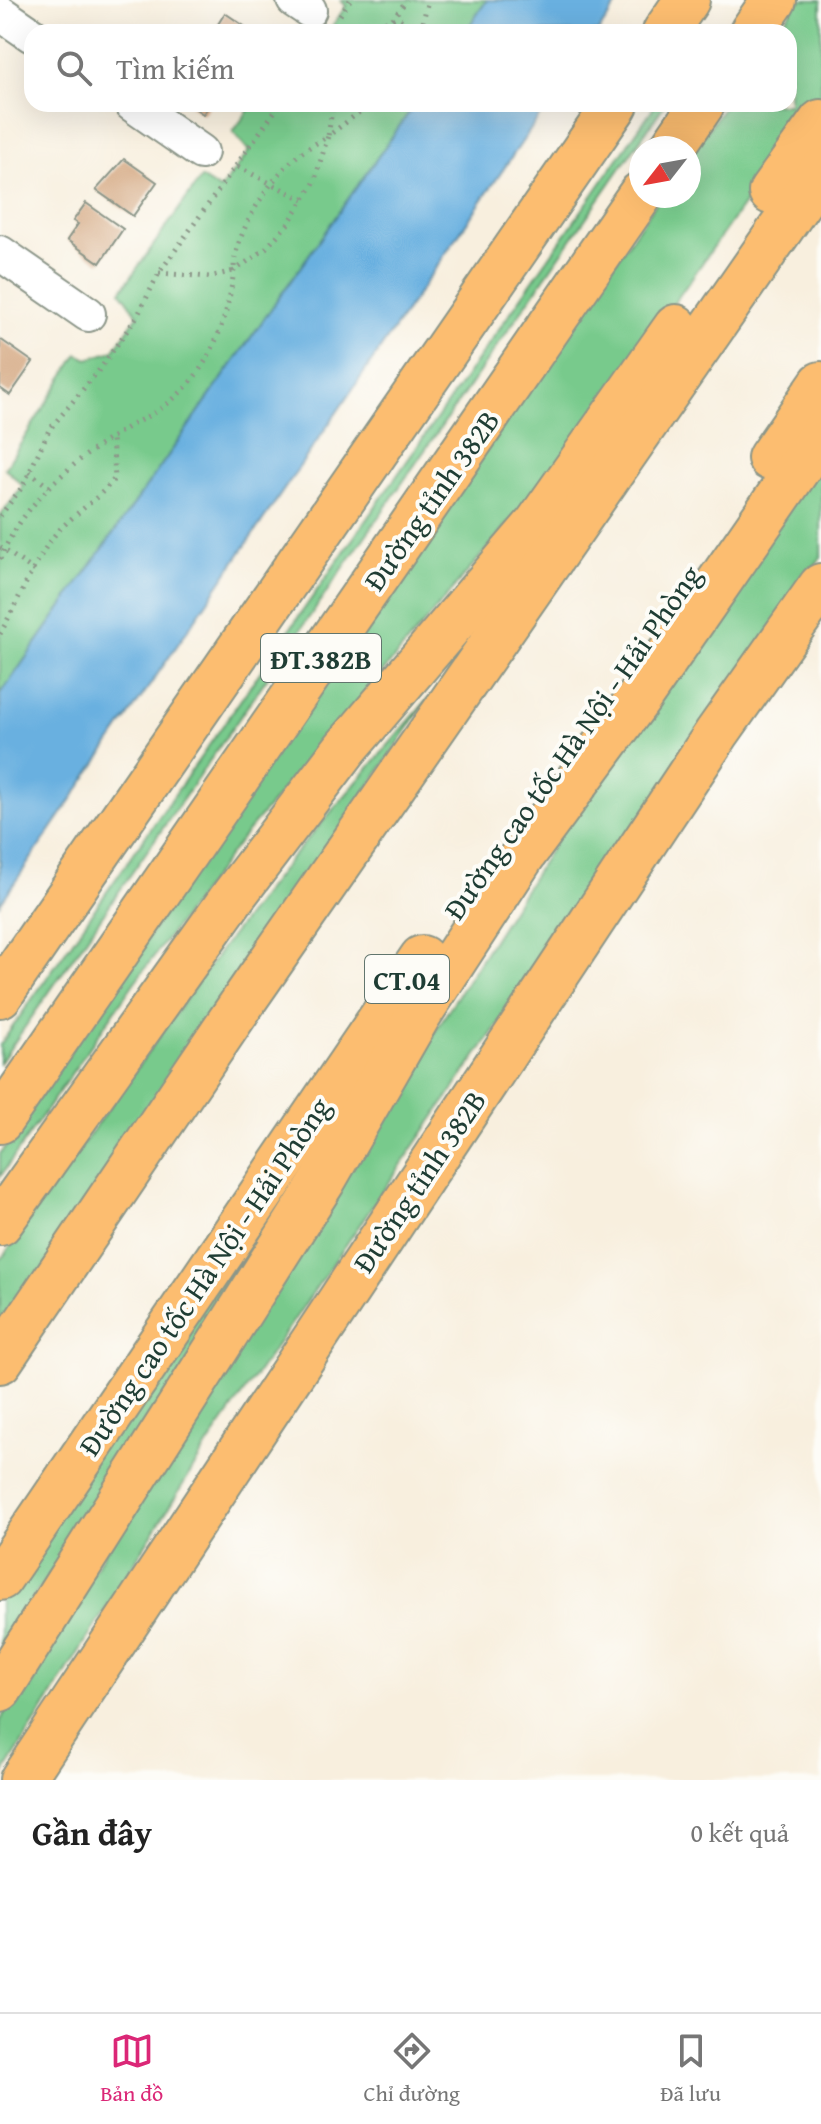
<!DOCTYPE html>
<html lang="vi">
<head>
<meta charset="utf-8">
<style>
	:root { --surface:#fff; --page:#f2f2f2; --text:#222; --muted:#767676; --line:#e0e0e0; --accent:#db2777 }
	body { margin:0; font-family:"Gentium Book Plus",serif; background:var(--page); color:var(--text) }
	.compass { position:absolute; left:629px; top:136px; width:72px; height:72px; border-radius:50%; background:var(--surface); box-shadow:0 8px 32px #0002; rotate:239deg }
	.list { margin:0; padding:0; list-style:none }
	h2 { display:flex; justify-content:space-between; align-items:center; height:104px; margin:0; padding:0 32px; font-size:34px }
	h2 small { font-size:26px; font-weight:400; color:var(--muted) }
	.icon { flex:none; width:44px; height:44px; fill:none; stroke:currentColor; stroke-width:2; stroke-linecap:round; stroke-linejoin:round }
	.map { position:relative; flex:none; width:821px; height:1780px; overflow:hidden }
	.search { position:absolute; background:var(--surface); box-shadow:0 8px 32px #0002; left:24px; right:24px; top:24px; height:88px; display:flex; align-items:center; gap:20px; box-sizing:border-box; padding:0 28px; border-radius:24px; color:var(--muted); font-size:30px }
	.sheet { height:232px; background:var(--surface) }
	nav { display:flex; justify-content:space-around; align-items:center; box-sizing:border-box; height:112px; border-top:2px solid var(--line); background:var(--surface); font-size:22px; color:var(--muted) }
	nav a { display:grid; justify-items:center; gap:4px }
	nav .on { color:var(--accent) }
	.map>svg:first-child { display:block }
</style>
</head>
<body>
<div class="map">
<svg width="821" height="1780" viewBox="0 0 821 1780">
	<rect width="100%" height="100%" fill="#fdfcf7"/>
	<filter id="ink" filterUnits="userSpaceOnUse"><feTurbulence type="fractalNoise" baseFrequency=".0125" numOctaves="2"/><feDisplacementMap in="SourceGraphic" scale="16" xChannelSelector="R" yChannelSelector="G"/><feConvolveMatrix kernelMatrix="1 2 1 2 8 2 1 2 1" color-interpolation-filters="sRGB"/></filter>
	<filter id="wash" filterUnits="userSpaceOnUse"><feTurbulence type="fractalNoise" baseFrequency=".006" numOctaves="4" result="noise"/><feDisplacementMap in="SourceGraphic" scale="32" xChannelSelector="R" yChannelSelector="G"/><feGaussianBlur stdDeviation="1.8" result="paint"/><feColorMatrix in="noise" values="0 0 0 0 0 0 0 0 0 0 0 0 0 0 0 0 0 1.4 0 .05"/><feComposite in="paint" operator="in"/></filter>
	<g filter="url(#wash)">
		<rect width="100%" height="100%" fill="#f8efde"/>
		<g fill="#78ca8c" stroke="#4c8460" stroke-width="2">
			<path d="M341,0H487L465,32H328L346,6Z"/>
			<path d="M799,0H821V94L570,451L242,838L134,983L0,1177V1154L392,579L661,196H689V156L726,104H789V32H776Z"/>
			<path d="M253,104H415L0,695V516L23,486L5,468L78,354L88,359L113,351L138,315L121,291L201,178L220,190L249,151L233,132Z"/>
			<path d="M656,104H665L0,1063V1045Z"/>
			<path d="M821,454V557L207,1446L0,1779V1722L11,1700L614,749Z"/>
			<path d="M428,699L0,1333V1261L222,948L288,862Z"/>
			<path d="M315,1155L148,1432L0,1645V1577Z"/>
		</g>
		<g fill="#69b0e0" stroke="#44768a" stroke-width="2">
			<path d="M487,0H620L598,32H465Z"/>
			<path d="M415,104H548L0,904V695Z"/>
		</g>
		<g id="blocks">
			<g fill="#d2a37a">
				<path d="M225,13L253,32H206L210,26L215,29Z"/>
				<path d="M189,104H210L203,114Z"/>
				<path d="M124,159L157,182L133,216L96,190Z"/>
				<path d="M86,203L123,229L100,263L67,240L78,224L73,221Z"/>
				<path d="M0,339L33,362L10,395L0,388Z"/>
			</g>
		</g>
	</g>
	<g filter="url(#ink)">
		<use href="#blocks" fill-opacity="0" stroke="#8c9689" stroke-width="2"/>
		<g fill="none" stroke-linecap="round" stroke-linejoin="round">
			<defs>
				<g id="minor">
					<path d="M294,0L309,10"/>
					<path d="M0,13L32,35"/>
					<path d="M132,104L201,152"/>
					<path d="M0,253L88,314"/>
				</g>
				<g id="primary">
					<path d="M665,32L687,0"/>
					<path d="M752,32L774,0"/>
					<path d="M672,148L702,104"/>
					<path d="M0,995L616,104"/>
					<path d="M0,1121L641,194"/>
					<path d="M22,1780L717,733L821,586"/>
				</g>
				<g id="motorway">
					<path d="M771,192L821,122"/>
					<path d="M770,458L821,384"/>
					<path d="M0,1223L234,895L345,749L537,524L676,327"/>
					<path d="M0,1361L247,996L821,171"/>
					<path d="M0,1578L422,958"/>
					<path d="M0,1689L323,1181L418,1016L523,855L639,698L821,435"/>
				</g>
			</defs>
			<use href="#minor" stroke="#8c9689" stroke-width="38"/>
			<use href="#primary" stroke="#8c9689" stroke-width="48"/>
			<use href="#motorway" stroke="#8c9689" stroke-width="48"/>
			<g stroke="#8c9689" stroke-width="5" stroke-dasharray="2 6" stroke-linecap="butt">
				<path d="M340,15L350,0"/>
				<path d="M392,19L407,0"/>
				<path d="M421,30L428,0"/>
				<path d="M364,32L372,25L397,18L421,30"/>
				<path d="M238,167L304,200"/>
				<path d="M159,273L209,277L234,271C233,235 269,180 296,157C305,149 317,143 328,136L333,104"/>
				<path d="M29,472L49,487"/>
				<path d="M0,516L23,486L49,430L100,369L138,315L159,273L280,104"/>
				<path d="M0,547L35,571"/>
				<path d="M0,559C23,504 70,463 120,432C137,421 157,413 172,400C212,367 227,320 234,271L264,250L288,224L314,183L328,136L370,104"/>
				<path d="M0,634C16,605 30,572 48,544C65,518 96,503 115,478L112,437"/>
			</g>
			<use href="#minor" stroke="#fff" stroke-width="34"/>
			<use href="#primary" stroke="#fcbd6f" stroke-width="44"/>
			<use href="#motorway" stroke="#fcbd6f" stroke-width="44"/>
		</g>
	</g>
	<g text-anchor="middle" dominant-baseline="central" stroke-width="8" stroke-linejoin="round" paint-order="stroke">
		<g fill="#fdfcf7" stroke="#62766e" stroke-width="2">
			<rect x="261" y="634" width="120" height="48" rx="6"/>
			<rect x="365" y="955" width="84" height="48" rx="6"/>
		</g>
		<g font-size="28" font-weight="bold" fill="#1f3d34">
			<text x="321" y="658">ĐT.382B</text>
			<text x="407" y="979">CT.04</text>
		</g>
		<g font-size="30" fill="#1f3d34" stroke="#fdfcf7">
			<text transform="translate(431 500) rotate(-55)">Đường tỉnh 382B</text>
			<text transform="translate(572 742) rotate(-55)">Đường cao tốc Hà Nội - Hải Phòng</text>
			<text transform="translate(419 1181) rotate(-56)">Đường tỉnh 382B</text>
			<text transform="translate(204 1276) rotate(-56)">Đường cao tốc Hà Nội - Hải Phòng</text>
		</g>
	</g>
</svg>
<svg class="compass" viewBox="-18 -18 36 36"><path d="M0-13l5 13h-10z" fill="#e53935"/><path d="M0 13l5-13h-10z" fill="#767676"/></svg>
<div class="search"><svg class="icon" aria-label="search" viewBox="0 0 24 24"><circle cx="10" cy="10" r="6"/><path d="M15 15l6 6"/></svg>Tìm kiếm</div>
</div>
<section class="sheet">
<h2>Gần đây<small>0 kết quả</small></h2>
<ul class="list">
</ul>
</section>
<nav>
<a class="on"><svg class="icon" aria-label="map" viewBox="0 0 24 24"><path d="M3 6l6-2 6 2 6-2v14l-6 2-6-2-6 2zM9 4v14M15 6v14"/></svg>Bản đồ</a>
<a><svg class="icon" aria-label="directions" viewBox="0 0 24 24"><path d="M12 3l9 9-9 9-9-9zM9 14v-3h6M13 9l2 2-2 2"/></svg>Chỉ đường</a>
<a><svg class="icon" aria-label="saved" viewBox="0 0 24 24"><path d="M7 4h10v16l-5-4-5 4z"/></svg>Đã lưu</a>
</nav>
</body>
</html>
